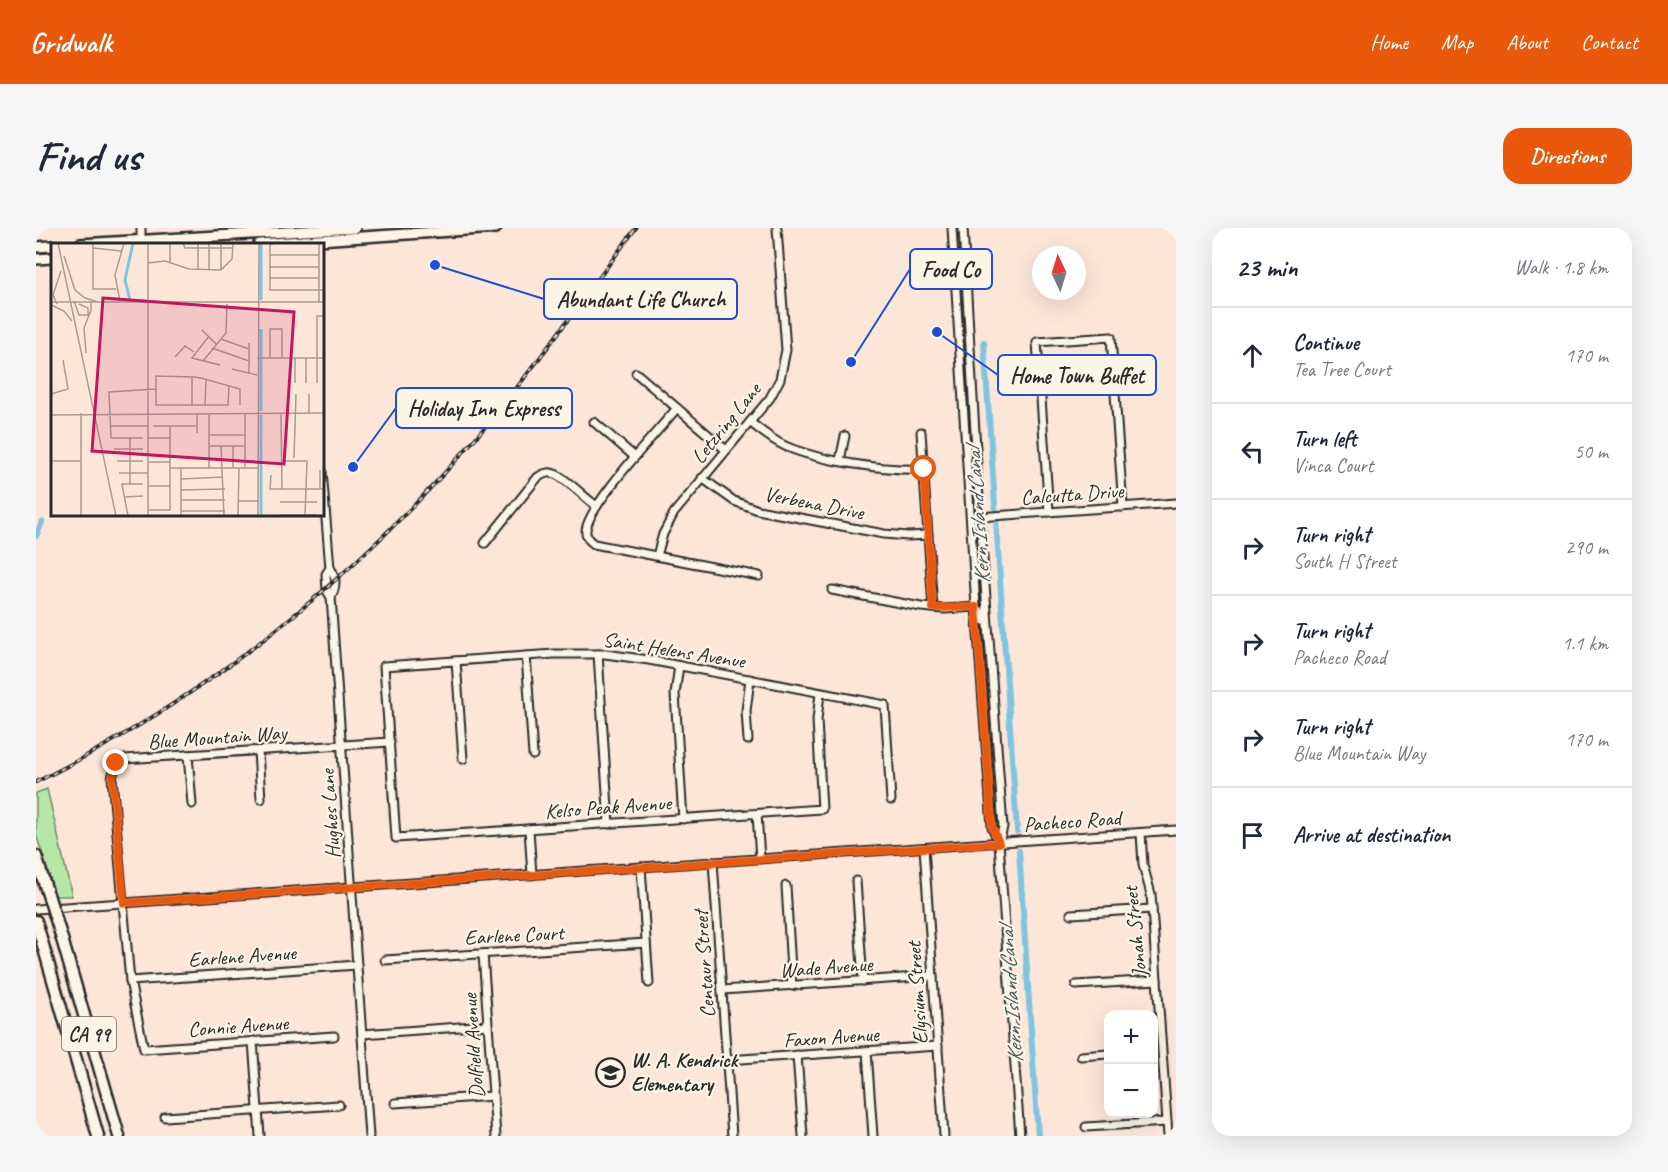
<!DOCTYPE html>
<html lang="en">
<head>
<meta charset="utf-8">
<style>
	:root { --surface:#fff; --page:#f6f6f7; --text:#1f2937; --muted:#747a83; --line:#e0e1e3; --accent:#ea580c }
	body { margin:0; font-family:Caveat,sans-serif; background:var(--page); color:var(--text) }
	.controls { position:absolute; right:18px; bottom:18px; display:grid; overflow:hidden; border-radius:12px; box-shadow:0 6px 24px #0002 }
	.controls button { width:54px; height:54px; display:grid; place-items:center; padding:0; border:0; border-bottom:2px solid var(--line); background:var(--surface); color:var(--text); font:30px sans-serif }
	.compass { position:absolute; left:996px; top:18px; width:54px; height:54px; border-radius:50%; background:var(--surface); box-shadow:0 6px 24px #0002; rotate:356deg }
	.stop { position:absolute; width:18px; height:18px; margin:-14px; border:4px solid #ea580c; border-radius:50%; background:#fff }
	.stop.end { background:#ea580c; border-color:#fff; box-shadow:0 2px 6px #0008 }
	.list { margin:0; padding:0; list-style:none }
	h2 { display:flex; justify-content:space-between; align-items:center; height:78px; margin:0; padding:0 24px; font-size:26px }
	h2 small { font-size:20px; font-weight:400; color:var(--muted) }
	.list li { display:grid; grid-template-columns:39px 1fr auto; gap:18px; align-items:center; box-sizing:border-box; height:96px; padding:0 24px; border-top:2px solid var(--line) }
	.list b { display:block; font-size:22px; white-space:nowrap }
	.list p { margin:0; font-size:20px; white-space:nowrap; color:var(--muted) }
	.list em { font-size:20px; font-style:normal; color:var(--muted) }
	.icon { flex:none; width:33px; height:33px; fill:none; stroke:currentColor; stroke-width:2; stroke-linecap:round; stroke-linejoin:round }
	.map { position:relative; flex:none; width:1140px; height:908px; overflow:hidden; border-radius:18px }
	header { display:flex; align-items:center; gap:36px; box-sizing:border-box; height:84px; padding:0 30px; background:var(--accent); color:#fff }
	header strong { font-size:28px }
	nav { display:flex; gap:33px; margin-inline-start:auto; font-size:21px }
	.intro { display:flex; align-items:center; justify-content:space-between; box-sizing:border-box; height:144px; padding:0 36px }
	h1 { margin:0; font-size:42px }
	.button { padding:15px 27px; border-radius:18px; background:var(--accent); color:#fff; font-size:21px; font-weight:700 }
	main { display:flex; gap:36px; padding:0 36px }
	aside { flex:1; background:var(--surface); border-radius:18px; box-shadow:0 6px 24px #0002 }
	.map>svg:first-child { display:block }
</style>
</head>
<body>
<header>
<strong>Gridwalk</strong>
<nav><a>Home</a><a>Map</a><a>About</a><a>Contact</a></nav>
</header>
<div class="intro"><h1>Find us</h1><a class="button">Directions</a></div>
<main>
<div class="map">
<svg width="1140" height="908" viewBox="0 0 1140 908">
	<rect width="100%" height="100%" fill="#fce6d8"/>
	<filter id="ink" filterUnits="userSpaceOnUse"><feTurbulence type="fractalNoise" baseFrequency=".0167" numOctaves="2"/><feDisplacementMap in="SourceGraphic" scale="12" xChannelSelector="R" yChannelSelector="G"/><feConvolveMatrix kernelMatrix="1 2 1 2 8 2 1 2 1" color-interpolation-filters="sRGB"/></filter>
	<g filter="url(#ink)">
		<path fill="#b6e7a7" stroke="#708969" stroke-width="1.5" d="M11,561L36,668H19L0,606V565Z"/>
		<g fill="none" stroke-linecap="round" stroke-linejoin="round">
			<g stroke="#7ec5df" stroke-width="6">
				<path d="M948,114L981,603"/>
				<path d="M0,308L6,294"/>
				<path d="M983,623L1002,908"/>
			</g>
			<defs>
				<g id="minor">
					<path d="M916,0L940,379L956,599L963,615"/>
					<path d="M927,0L944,289L967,599L963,615L984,908"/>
					<path d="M105,12V0"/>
					<path d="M600,145L690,222"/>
					<path d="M641,180C624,201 547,282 550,305C551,311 554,313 558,316L723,348"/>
					<path d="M558,194L599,229"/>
					<path d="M714,194C725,203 736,212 749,218C783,233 850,243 888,241"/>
					<path d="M885,204L897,380"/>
					<path d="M804,232L809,208"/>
					<path d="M286,243L294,340C301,349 300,360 295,369"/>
					<path d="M666,250L698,273L722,282L848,306L872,308L892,307"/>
					<path d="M1013,284L1001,114L1075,109L1087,279"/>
					<path d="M942,289L1140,275"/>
					<path d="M449,315L502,249C506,247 510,244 515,245C527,246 549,271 561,278"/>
					<path d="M621,328L627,306L638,285L734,170L744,151L750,122L741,0"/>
					<path d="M294,340L290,346L291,363L295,369L333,908"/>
					<path d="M796,362L885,379L908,381L940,379L944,383L948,393"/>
					<path d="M562,426L573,596"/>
					<path d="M490,428L497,527"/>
					<path d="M420,433L427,531"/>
					<path d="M643,438L639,466L647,591"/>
					<path d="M784,465L781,492L786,581L360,610L348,438L518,426H569L613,432L849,477L855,572"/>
					<path d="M712,512L710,483L714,451"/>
					<path d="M222,523L225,571"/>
					<path d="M152,527L156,576"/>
					<path d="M721,586L724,631"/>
					<path d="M493,601L496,647"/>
					<path d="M1105,605L1107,637L1115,666L1132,908"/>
					<path d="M888,620L908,908"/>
					<path d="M677,634L696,908"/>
					<path d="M605,639L613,755"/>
					<path d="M820,653L827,753"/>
					<path d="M750,658L756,758"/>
					<path d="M0,681L1140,602"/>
					<path d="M1035,686L1116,681"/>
					<path d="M447,726L460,908"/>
					<path d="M349,732L610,715"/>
					<path d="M94,753L321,737"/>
					<path d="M1040,757L1121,752"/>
					<path d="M686,762L897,748"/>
					<path d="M326,806L452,797"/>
					<path d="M298,808L108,821L94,753L76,550L80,535L88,531L354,514"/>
					<path d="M217,813L224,908"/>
					<path d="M831,823L837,908"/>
					<path d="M761,827L767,908"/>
					<path d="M1045,828L1072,826"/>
					<path d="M691,832L902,818"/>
					<path d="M359,875L457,868"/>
					<path d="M129,889L303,877"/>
					<path d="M1050,899L1131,894"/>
				</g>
				<g id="major">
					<path d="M44,16L319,0"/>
					<path d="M223,16L460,0"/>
					<path d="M0,19L16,18"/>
					<path d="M0,31L16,30"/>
				</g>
				<g id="highway">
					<path d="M0,628L7,651"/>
					<path d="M0,693L62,908"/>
					<path d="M24,704L83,908"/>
				</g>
			</defs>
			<use href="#minor" stroke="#2b2b2b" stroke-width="11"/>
			<use href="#major" stroke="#2b2b2b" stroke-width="14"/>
			<use href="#highway" stroke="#2b2b2b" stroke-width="15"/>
			<use href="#minor" stroke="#fcf5e5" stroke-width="7"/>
			<use href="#major" stroke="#fcf5e5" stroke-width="9"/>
			<use href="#highway" stroke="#fcf5e5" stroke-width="10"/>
			<defs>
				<path id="rail" d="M0,554C170,470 320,350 443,206C499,140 548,69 600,0"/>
			</defs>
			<use href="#rail" stroke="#2b2b2b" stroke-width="4"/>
			<use href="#rail" stroke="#fcf5e5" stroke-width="1.5" stroke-dasharray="4.5" stroke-linecap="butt"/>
			<defs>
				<path id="highway-bridge" d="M7,651L24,704"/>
			</defs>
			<use href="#highway-bridge" stroke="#2b2b2b" stroke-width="15" stroke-linecap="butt"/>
			<use href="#highway-bridge" stroke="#fcf5e5" stroke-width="10"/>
		</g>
	</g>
	<g fill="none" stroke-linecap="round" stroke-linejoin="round" filter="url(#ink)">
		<path stroke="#ea580c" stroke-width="8" d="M80,535L76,550L88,675L963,615L956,599L940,379L897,380L888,241"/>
	</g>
	<defs>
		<symbol id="school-ring" viewBox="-11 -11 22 22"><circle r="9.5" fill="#fcf5e5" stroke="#2b2b2b" stroke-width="1.5"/><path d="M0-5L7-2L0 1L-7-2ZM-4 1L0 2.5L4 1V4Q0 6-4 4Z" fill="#2b2b2b"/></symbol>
	</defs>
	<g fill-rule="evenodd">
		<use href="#school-ring" x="558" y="828" width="33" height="33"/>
	</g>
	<g text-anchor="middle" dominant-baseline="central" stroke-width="4.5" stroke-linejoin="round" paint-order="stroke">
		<rect fill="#fcf5e5" stroke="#6a6863" stroke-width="1.5" x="26" y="789" width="54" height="34" rx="4.5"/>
		<g font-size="20" font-weight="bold" fill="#2b2b2b">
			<text x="53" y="806">CA 99</text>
		</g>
		<g font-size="21" fill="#2b2b2b" stroke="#fcf5e5">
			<text transform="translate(690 195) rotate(-51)">Letzring Lane</text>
			<text transform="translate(1036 266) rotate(-4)">Calcutta Drive</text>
			<text transform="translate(778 275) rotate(11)">Verbena Drive</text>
			<text transform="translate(638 422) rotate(9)">Saint Helens Avenue</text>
			<text transform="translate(181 509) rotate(-4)">Blue Mountain Way</text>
			<text transform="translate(572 579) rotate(-4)">Kelso Peak Avenue</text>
			<text transform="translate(294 586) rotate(-94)">Hughes Lane</text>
			<text transform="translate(1036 593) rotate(-4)">Pacheco Road</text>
			<text transform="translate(1099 704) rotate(-96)">Jonah Street</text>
			<text transform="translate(478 707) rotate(-3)">Earlene Court</text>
			<text transform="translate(206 728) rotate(-4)">Earlene Avenue</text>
			<text transform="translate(668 736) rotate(-94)">Centaur Street</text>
			<text transform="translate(790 739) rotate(-4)">Wade Avenue</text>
			<text transform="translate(881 765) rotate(-94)">Elysium Street</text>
			<text transform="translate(202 798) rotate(-4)">Connie Avenue</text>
			<text transform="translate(795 809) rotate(-4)">Faxon Avenue</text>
			<text transform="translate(437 818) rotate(-94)">Dolfield Avenue</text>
		</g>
		<g font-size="21" font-weight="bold" fill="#2b2b2b" stroke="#fcf5e5" text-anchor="start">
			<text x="595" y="832">W. A. Kendrick<tspan x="595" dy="24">Elementary</tspan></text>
		</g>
		<g font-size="22" font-style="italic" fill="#445961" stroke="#fcf5e5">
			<text transform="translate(942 288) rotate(-94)">Kern Island Canal</text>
			<text transform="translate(975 767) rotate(-94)">Kern Island Canal</text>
		</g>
	</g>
	<g transform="translate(15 15)">
		<rect width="273" height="273" fill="#fce6d8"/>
		<path fill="none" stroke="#7ec5df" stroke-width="3" d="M210,0V57M79,57L74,37L82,0M210,168V86M210,172V273"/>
		<path fill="none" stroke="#a89b93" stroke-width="1.5" d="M7,0L65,273M42,0V46H65M132,0L134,5H182M223,0L219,2V47H273M42,5L70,8M219,12H268M13,13L24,47L34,55L47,59M119,19V0M97,20L114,18L138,26L170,27L181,16L182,0M219,24H268M147,27V0M158,27V0M170,27V0M219,35H268M23,58L28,72H37V65L28,61M0,59H273M69,59L64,32L73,0M268,59V0M6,61L2,52L10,28M0,62L13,68L21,78M151,87L165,101M158,93L141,115L169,122M170,96L198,106M161,105L198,118M35,110L33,85L40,67V59M124,114L134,103L143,109M206,115H273M219,115V86H231V115M244,115V140M255,115V140M152,118L175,90L176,61M181,126L206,132M198,130V100M266,140V73H273M178,143L177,162H105V133L143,134L150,135L189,146V162M0,151L17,146L12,117M258,151V170M141,162V134M154,162L155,137M30,170V273M230,170L231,246M0,172L273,170M59,183H97M102,183H146M146,190V170M159,192H194M79,195V241M92,195H60L58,149L105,146M97,195H119M159,203H194M170,203L173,273M63,206H92M243,215L245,151M0,218H30M66,218H92M231,218H256L254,273M97,219H119M119,225H207M158,225V170M182,225V203M194,225V170M68,230H97M220,232L219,246H273M130,236L172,234M97,243H119M269,246V227M130,247L174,246M73,254L92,253M130,257H174M187,258H207M229,259H266M97,267H119V183M130,268H174M228,272H266M77,273L71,241H92M97,273V0M130,273V225M187,273L188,225M207,273L208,0"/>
		<path fill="#c2185b" fill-opacity="0.15" stroke="#c2185b" stroke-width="3" d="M52,55L243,69L233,221L41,208Z"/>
		<rect width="273" height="273" fill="none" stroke="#2b2b2b" stroke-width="3"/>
	</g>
	<path fill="none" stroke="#1d4ed8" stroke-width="2" d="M815 134L874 41M399 37L508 71M901 104L962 147M317 239L360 180"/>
	<g fill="#1d4ed8" stroke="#fcf5e5" stroke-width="2">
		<circle cx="815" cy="134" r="6"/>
		<circle cx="399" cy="37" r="6"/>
		<circle cx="901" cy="104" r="6"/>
		<circle cx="317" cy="239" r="6"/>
	</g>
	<g fill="#fcf5e5" stroke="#1d4ed8" stroke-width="2">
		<rect x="874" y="21" width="82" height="40" rx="6"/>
		<rect x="508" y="51" width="193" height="40" rx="6"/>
		<rect x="962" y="127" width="158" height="40" rx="6"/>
		<rect x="360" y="160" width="176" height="40" rx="6"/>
	</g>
	<g font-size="22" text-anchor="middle" font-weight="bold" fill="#2b2b2b">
		<text x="915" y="49">Food Co</text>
		<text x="605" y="79">Abundant Life Church</text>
		<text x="1041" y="155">Home Town Buffet</text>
		<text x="448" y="188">Holiday Inn Express</text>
	</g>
</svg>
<div class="controls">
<button>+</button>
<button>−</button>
</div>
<svg class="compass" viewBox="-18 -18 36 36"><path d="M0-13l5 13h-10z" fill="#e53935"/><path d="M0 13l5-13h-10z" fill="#747a83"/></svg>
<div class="stop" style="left:888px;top:241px"></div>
<div class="stop end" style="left:80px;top:535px"></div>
</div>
<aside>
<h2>23 min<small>Walk · 1.8 km</small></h2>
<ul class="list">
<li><svg class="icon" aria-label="ahead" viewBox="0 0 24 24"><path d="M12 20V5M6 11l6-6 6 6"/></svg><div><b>Continue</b><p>Tea Tree Court</p></div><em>170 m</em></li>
<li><svg class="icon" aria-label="left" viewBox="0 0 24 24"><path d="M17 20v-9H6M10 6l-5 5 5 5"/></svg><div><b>Turn left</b><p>Vinca Court</p></div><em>50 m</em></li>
<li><svg class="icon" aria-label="right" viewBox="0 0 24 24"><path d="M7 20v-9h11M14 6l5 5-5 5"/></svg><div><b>Turn right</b><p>South H Street</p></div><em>290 m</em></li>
<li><svg class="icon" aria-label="right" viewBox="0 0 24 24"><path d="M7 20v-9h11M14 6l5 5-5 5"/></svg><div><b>Turn right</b><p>Pacheco Road</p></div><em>1.1 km</em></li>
<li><svg class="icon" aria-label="right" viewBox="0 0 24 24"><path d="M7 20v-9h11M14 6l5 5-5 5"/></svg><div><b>Turn right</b><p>Blue Mountain Way</p></div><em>170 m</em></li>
<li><svg class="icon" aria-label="arrive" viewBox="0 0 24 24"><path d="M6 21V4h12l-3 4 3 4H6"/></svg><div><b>Arrive at destination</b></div></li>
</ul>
</aside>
</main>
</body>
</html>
